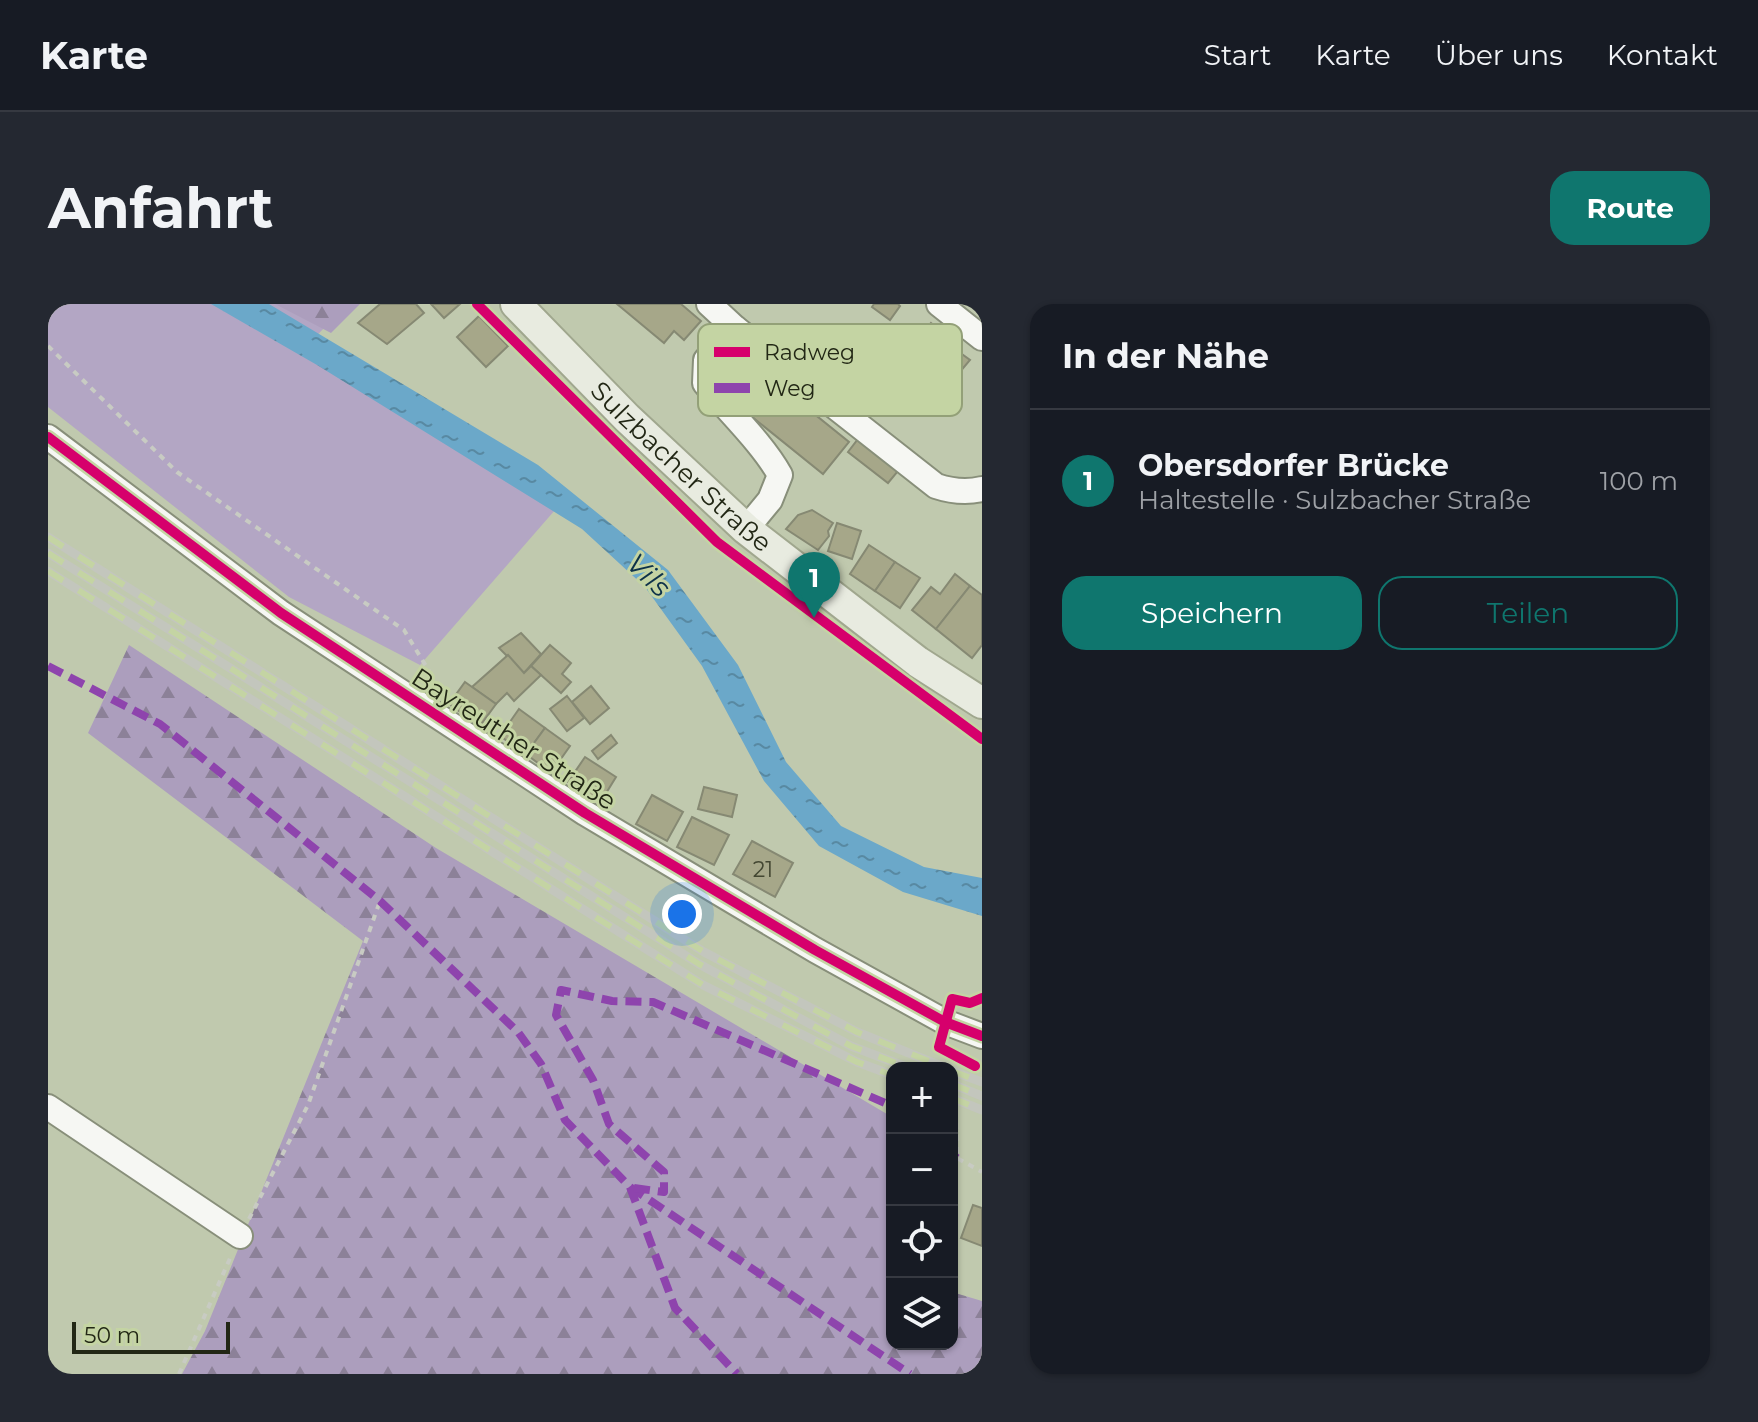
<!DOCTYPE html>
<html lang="de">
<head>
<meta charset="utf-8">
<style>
	:root { --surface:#171b24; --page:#242831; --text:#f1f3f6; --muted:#9ea1a6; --line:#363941; --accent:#0f766e }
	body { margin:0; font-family:Montserrat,sans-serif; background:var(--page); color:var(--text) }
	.controls { position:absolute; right:24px; bottom:24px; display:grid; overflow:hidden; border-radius:16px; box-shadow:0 2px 6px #0004 }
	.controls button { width:72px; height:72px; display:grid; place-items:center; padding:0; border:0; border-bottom:2px solid var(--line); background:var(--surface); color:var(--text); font:40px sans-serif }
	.scale { position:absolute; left:24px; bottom:20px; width:158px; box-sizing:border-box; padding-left:8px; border:4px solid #222715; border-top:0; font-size:22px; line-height:28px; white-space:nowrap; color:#222715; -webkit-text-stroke:6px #c4d4a3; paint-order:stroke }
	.you { position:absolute; left:634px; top:610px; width:28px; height:28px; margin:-20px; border:6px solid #fff; border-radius:50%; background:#1a73e8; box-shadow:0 0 0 12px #1a73e833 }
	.badge { display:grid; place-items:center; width:52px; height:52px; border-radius:50%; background:var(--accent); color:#fff; font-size:26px; font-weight:700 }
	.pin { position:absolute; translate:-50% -66px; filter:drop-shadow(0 2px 4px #0008) }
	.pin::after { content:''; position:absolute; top:42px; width:28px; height:24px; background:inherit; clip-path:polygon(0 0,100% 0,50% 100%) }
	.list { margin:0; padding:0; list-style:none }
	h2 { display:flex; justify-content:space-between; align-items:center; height:104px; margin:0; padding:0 32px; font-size:34px }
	h2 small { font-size:26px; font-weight:400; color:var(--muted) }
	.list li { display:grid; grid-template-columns:52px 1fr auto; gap:24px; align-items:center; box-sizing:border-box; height:144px; padding:0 32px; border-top:2px solid var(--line) }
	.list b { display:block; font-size:30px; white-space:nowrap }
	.list p { margin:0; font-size:26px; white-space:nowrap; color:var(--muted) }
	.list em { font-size:26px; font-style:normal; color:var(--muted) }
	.actions { display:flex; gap:16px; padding:24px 32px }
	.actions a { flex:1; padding:18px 0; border:2px solid var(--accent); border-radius:24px; text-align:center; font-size:28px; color:var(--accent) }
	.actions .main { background:var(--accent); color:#fff }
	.icon { flex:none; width:44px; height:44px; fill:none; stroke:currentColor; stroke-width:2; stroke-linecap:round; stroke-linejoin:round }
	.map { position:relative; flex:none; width:934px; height:1070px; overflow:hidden; border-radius:24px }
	header { display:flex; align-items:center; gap:48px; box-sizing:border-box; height:112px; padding:0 40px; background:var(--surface); border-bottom:2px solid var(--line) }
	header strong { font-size:38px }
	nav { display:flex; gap:44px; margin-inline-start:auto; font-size:28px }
	.intro { display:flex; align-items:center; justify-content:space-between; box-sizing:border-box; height:192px; padding:0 48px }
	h1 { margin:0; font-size:56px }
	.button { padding:20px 36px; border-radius:24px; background:var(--accent); color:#fff; font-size:28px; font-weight:700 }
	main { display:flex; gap:48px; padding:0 48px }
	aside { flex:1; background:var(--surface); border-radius:24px; box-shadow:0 2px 6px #0004 }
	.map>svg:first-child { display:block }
</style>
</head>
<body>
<header>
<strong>Karte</strong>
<nav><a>Start</a><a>Karte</a><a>Über uns</a><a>Kontakt</a></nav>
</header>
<div class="intro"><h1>Anfahrt</h1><a class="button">Route</a></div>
<main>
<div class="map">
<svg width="934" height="1070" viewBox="0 0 934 1070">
	<defs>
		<pattern id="forest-firs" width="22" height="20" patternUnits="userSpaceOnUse" patternTransform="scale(2)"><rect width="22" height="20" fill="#ac9ebd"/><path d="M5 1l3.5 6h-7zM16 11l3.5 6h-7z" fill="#8c8198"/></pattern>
		<pattern id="water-ripples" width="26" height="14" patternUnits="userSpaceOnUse" patternTransform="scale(2)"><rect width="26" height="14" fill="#6ba8c9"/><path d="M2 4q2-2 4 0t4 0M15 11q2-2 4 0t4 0" fill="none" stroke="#5889a2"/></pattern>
	</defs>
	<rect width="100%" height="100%" fill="#c0c9ae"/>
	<path fill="#b3a6c4" d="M0,0H299L255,46L514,198L372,361L241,293L0,103Z"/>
	<g fill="url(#forest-firs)">
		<path d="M227,0H312L283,29Z"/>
		<path d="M81,341L388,544L844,813V1040H904V988L934,997V1070H134L157,1027L315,637L40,429Z"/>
	</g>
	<path fill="url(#water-ripples)" d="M163,0H221L490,161L620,266L690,361L738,458L793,522L876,563L934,574V612L855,588L771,542L716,477L654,362L597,283L534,225L269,61Z"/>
	<g fill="#a6a789" stroke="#868973" stroke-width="2">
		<path d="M332,0H368L376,9L339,40L310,19Z"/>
		<path d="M383,0H412L396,14Z"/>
		<path d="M569,0H633L653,17L636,36L626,27L616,39Z"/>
		<path d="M826,0H850L852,2L842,16L824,3Z"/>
		<path d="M431,12L460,42L438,63L409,33Z"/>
		<path d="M883,19L911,40L895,60L867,39Z"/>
		<path d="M907,45L922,56L911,69L897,58Z"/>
		<path d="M698,55L801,138L775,170L672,87Z"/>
		<path d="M810,135L850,167L840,179L800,148Z"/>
		<path d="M764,206L785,219L780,227L781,232L770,246L738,225L750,211Z"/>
		<path d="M789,219L813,227L804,255L780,247Z"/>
		<path d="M821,241L847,258L827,287L802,270Z"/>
		<path d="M847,258L872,274L852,304L827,287Z"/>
		<path d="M907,270L922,282L888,325L864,306L883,283L892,290Z"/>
		<path d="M922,282L934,291V341L924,354L888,325Z"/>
		<path d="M473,329L493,350L476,369L451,344Z"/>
		<path d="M502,341L523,359L514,370L523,378L513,389L483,362Z"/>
		<path d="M460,351L476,369L483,362L493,371L466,397L459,389L448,400L424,383Z"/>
		<path d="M417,378L448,400L432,422L401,400Z"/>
		<path d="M543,382L561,404L542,420L524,398Z"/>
		<path d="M519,392L536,414L519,427L502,405Z"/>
		<path d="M471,405L497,424L478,450L452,432Z"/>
		<path d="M497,424L522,442L503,469L478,450Z"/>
		<path d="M563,431L569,439L550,455L544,447Z"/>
		<path d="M537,453L568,473L552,499L520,478Z"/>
		<path d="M656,483L689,491L684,513L650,505Z"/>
		<path d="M604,491L635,508L619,537L588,520Z"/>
		<path d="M644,513L681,531L666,561L629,543Z"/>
		<path d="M704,537L745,559L727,593L685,570Z"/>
		<path d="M925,901L934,904V942L913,934Z"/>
	</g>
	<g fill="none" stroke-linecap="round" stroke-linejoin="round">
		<defs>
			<g id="minor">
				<path d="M661,0L687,24"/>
				<path d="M891,0L934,34"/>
				<path d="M0,133L233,309L537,509L767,646L897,718L934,732"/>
				<path d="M698,225L722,196L732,171C715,140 681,108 657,79L658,56L687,24L888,182C903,187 918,189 934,185"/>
				<path d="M0,803L192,932"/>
			</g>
			<g id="major">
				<path id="s1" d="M468,0L579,114L698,225L870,358L934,399"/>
			</g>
		</defs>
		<use href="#minor" stroke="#888f7a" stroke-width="28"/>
		<use href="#major" stroke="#a0a78e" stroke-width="34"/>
		<g stroke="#c8cbc3" stroke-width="4" stroke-dasharray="6 6" stroke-linecap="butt">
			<path d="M0,42L129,168L356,326L381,367L380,380"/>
			<path d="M908,807L909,854L934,868"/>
			<path d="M201,915L260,801L332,597"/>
			<path d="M131,1070L183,952"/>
		</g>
		<use href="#minor" stroke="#f6f7f3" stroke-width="24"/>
		<use href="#major" stroke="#e8ebe0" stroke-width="30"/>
		<defs>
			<g id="rail">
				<path d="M0,233L656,648L809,728L898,764"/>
				<path d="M0,249L651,660L803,742L861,764"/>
				<path d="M0,267L655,681L809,758L844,771"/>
				<path d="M904,767L934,778"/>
				<path d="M904,780L934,792"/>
				<path d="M904,794L934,806"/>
			</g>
		</defs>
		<use href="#rail" stroke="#c3c6bd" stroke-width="9"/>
		<use href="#rail" stroke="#c4d4a3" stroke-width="6" stroke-dasharray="18" stroke-linecap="butt"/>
		<g stroke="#8e44ad" stroke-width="8" stroke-dasharray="16 8" stroke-linecap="butt">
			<path d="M0,362L112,420L332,597L470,728L493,760L517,816L582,883L862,1070"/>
			<path d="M904,850L909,854"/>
			<path d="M582,883L627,1004L689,1070"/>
			<path d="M586,884L616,888V868L561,820L545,776L508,711L513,686L564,697L605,698L844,802"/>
		</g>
		<defs>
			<g id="cycleway">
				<path d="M429,0L669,238L934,435"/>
				<path d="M0,133L233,309L537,509L767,646L897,718L934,732"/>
				<path d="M927,762L891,743L904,695L922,699L934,694"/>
			</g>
		</defs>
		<use href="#cycleway" stroke="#c4d4a3" stroke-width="15"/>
		<use href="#cycleway" stroke="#d6006c" stroke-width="10"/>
	</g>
	<g text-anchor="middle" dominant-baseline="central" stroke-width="6" stroke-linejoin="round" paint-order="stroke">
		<g font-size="22" fill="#434732">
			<text x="715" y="565">21</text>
		</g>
		<g font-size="26" fill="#222715" stroke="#c4d4a3">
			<text stroke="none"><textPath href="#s1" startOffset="232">Sulzbacher Straße</textPath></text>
			<text transform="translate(466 435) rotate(33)">Bayreuther Straße</text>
		</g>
		<g font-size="28" font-style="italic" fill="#0d3149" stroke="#c4d4a3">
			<text transform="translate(601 271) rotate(44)">Vils</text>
		</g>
	</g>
	<rect x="650" y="20" width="264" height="92" rx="12" fill="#c4d4a3" stroke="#93a078" stroke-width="2"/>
	<rect x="666" y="43" width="36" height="10" fill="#d6006c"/>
	<rect x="666" y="79" width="36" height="10" fill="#8e44ad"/>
	<g font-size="22" fill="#222715">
		<text x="716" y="56">Radweg</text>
		<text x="716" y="92">Weg</text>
	</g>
</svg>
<div class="controls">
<button>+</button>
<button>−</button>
<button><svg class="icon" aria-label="locate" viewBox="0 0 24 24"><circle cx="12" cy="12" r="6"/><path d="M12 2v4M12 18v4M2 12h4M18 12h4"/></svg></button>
<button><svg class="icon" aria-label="layers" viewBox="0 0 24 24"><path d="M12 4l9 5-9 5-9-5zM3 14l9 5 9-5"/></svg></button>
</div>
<div class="scale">50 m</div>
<div class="you"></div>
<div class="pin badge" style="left:766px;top:314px">1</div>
</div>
<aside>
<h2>In der Nähe<small></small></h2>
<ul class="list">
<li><span class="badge">1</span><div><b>Obersdorfer Brücke</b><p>Haltestelle · Sulzbacher Straße</p></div><em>100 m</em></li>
</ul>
<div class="actions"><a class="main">Speichern</a><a>Teilen</a></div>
</aside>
</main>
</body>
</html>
